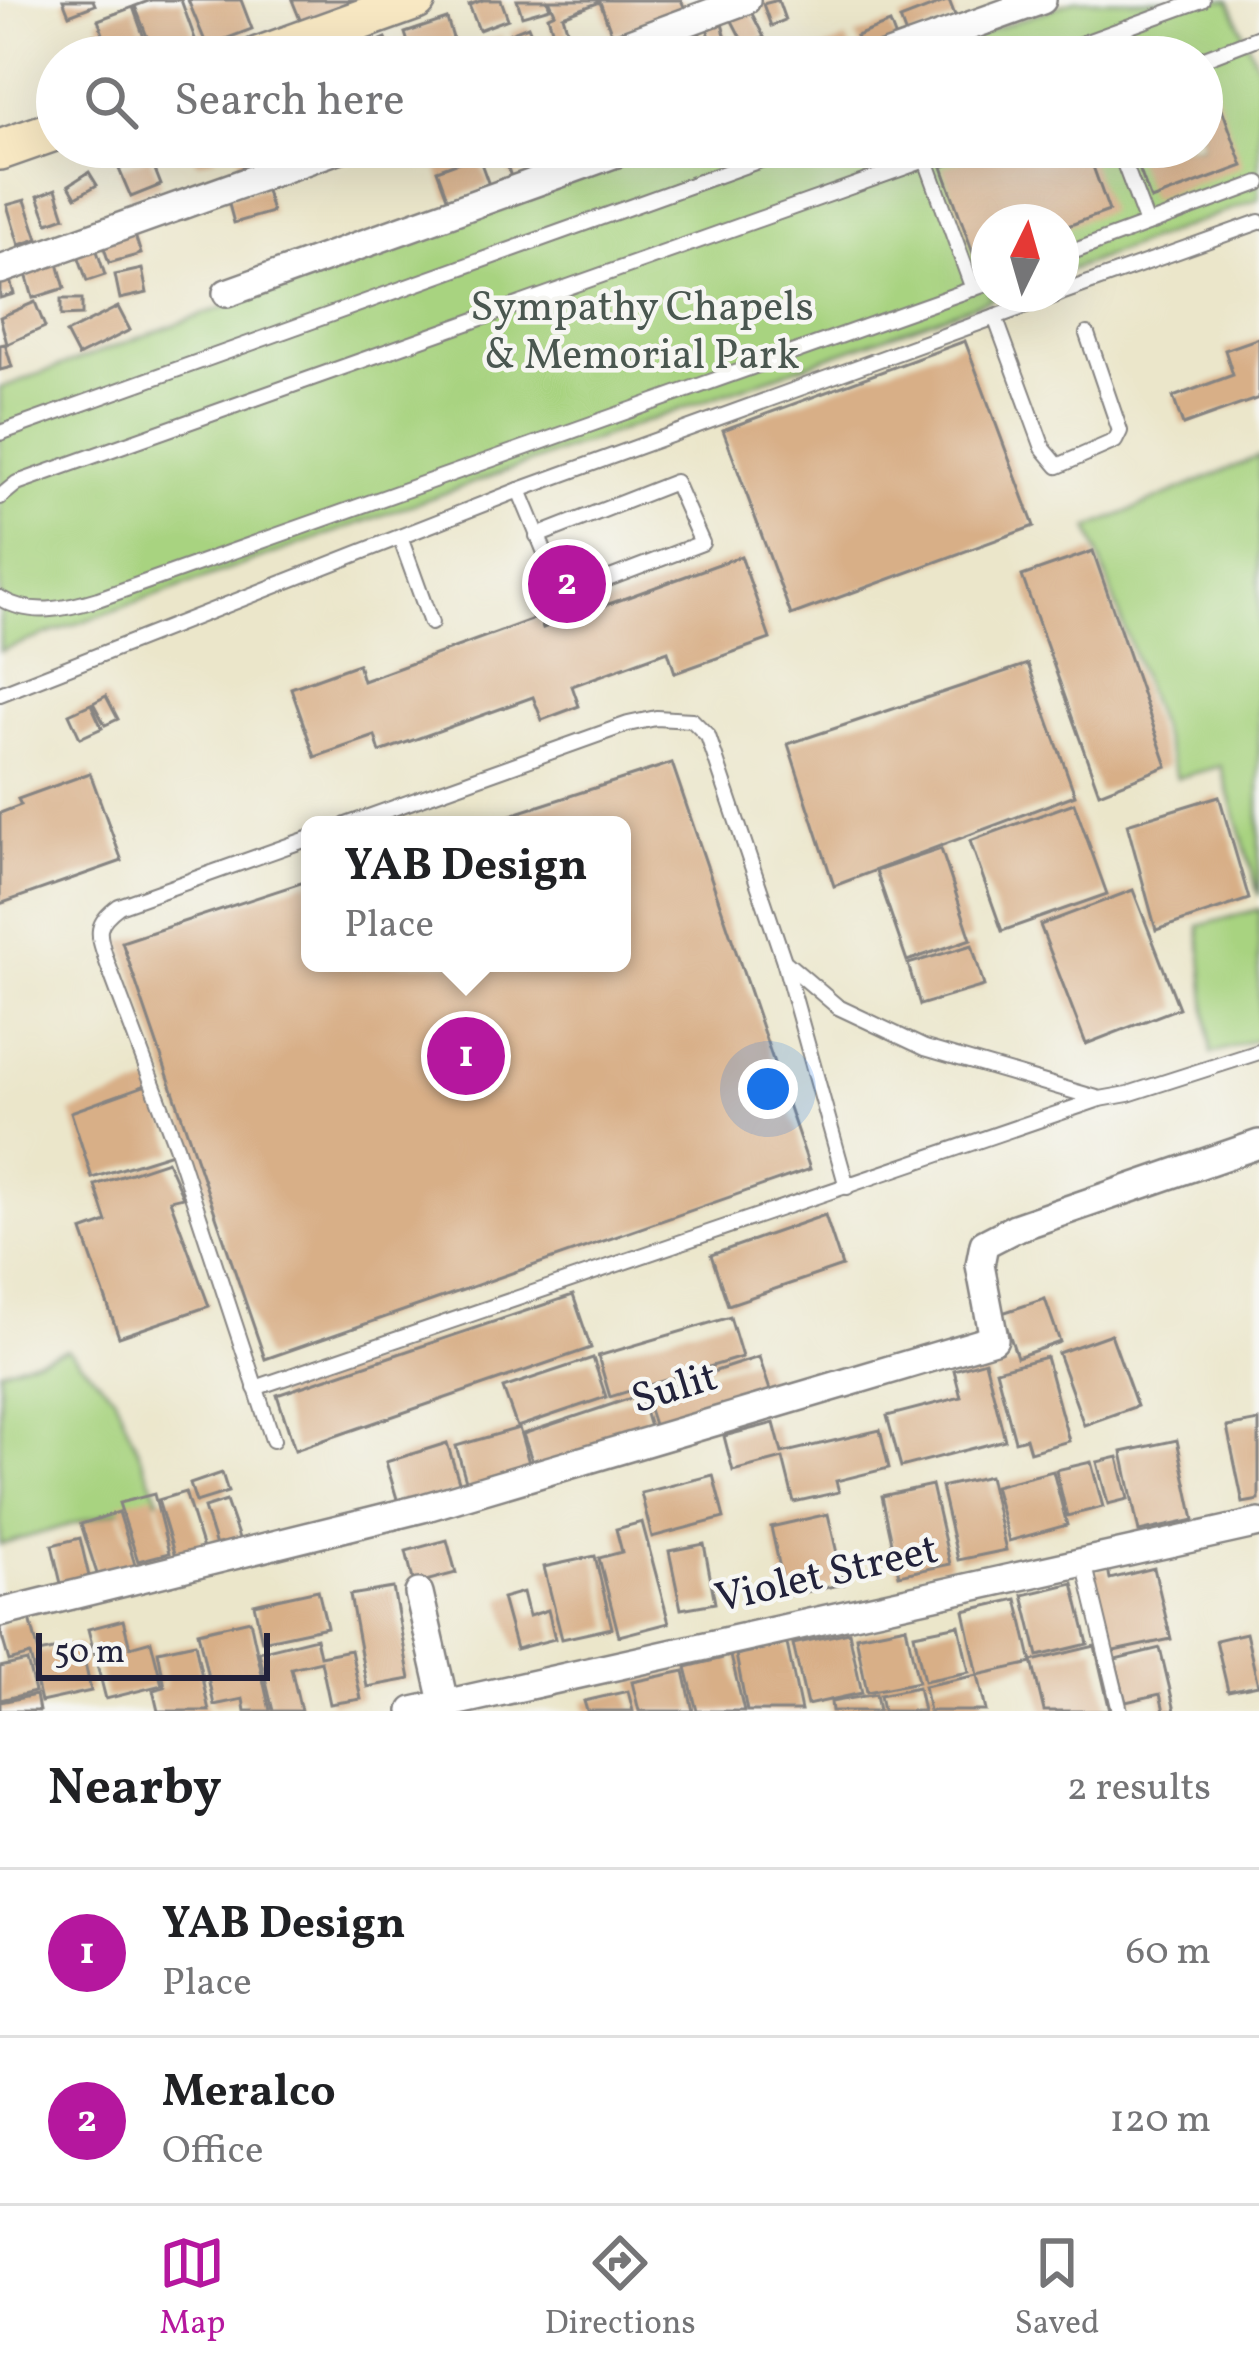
<!DOCTYPE html>
<html lang="en">
<head>
<meta charset="utf-8">
<style>
	:root { --surface:#fff; --page:#f6f6f6; --text:#202124; --muted:#757577; --line:#e0e0e0; --accent:#b5179e }
	body { margin:0; font-family:Vollkorn,serif; background:var(--page); color:var(--text) }
	.compass { position:absolute; left:971px; top:204px; width:108px; height:108px; border-radius:50%; background:var(--surface); box-shadow:0 12px 48px #0002; rotate:5deg }
	.scale { position:absolute; left:36px; bottom:30px; width:234px; box-sizing:border-box; padding-left:12px; border:6px solid #22223b; border-top:0; font-size:33px; line-height:42px; white-space:nowrap; color:#22223b; -webkit-text-stroke:9px #f6f6f2; paint-order:stroke }
	.you { position:absolute; left:768px; top:1089px; width:42px; height:42px; margin:-30px; border:9px solid #fff; border-radius:50%; background:#1a73e8; box-shadow:0 0 0 18px #1a73e833 }
	.badge { display:grid; place-items:center; width:78px; height:78px; border-radius:50%; background:var(--accent); color:#fff; font-size:39px; font-weight:700 }
	.pin { position:absolute; translate:-50% -50%; border:6px solid #fff; box-shadow:0 3px 12px #0006 }
	.popup { position:absolute; left:301px; top:816px; width:330px; height:156px; box-sizing:border-box; display:grid; place-content:center; border-radius:18px; background:var(--surface); filter:drop-shadow(0 3px 9px #0005); font-size:39px; white-space:nowrap; color:var(--muted) }
	.popup b { font-size:45px; color:var(--text) }
	.popup::after { content:''; position:absolute; left:50%; top:100%; margin-left:-24px; border:24px solid transparent; border-top-color:var(--surface) }
	.list { margin:0; padding:0; list-style:none }
	h2 { display:flex; justify-content:space-between; align-items:center; height:156px; margin:0; padding:0 48px; font-size:51px }
	h2 small { font-size:39px; font-weight:400; color:var(--muted) }
	.list li { display:grid; grid-template-columns:78px 1fr auto; gap:36px; align-items:center; box-sizing:border-box; height:168px; padding:0 48px; border-top:3px solid var(--line) }
	.list b { display:block; font-size:45px; white-space:nowrap }
	.list p { margin:0; font-size:39px; white-space:nowrap; color:var(--muted) }
	.list em { font-size:39px; font-style:normal; color:var(--muted) }
	.icon { flex:none; width:66px; height:66px; fill:none; stroke:currentColor; stroke-width:2; stroke-linecap:round; stroke-linejoin:round }
	.map { position:relative; flex:none; width:1259px; height:1711px; overflow:hidden }
	.search { position:absolute; background:var(--surface); box-shadow:0 12px 48px #0002; left:36px; right:36px; top:36px; height:132px; display:flex; align-items:center; gap:30px; box-sizing:border-box; padding:0 42px; border-radius:66px; color:var(--muted); font-size:45px }
	.sheet { height:492px; background:var(--surface) }
	nav { display:flex; justify-content:space-around; align-items:center; box-sizing:border-box; height:168px; border-top:3px solid var(--line); background:var(--surface); font-size:33px; color:var(--muted) }
	nav a { display:grid; justify-items:center; gap:6px }
	nav .on { color:var(--accent) }
	.map>svg:first-child { display:block }
</style>
</head>
<body>
<div class="map">
<svg width="1259" height="1711" viewBox="0 0 1259 1711">
	<rect width="100%" height="100%" fill="#f6f6f2"/>
	<filter id="ink" filterUnits="userSpaceOnUse"><feTurbulence type="fractalNoise" baseFrequency=".00833" numOctaves="2"/><feDisplacementMap in="SourceGraphic" scale="24" xChannelSelector="R" yChannelSelector="G"/><feConvolveMatrix kernelMatrix="1 2 1 2 8 2 1 2 1" color-interpolation-filters="sRGB"/></filter>
	<filter id="wash" filterUnits="userSpaceOnUse"><feTurbulence type="fractalNoise" baseFrequency=".004" numOctaves="4" result="noise"/><feDisplacementMap in="SourceGraphic" scale="48" xChannelSelector="R" yChannelSelector="G"/><feGaussianBlur stdDeviation="2.7" result="paint"/><feColorMatrix in="noise" values="0 0 0 0 0 0 0 0 0 0 0 0 0 0 0 0 0 1.4 0 .05"/><feComposite in="paint" operator="in"/></filter>
	<g filter="url(#wash)">
		<rect width="100%" height="100%" fill="#ebe6ca"/>
		<g fill="#a8d380" stroke="#657a5e" stroke-width="3">
			<path d="M1076,0H1229L1259,69V199L1061,273V222H989V294H1005L0,651V388L666,147H1202V57H915Z"/>
			<path d="M1259,456V896L1221,766L1177,778L1089,528Z"/>
			<path d="M1259,909V1038L1211,1054L1199,926Z"/>
			<path d="M67,1349L114,1395L159,1499L0,1545V1370Z"/>
		</g>
		<g id="blocks">
			<g fill="#d8af87">
				<path d="M63,0H93L95,5L69,15Z"/>
				<path d="M151,0H181L198,47L170,57H155L135,6Z"/>
				<path d="M188,0H241L252,29L207,46Z"/>
				<path d="M292,0H355L301,22Z"/>
				<path d="M483,0H501L508,19L479,30L469,5Z"/>
				<path d="M517,0H547L550,8L522,16Z"/>
				<path d="M549,0H681L685,9L612,35L600,2L563,16L572,45L558,49L548,16L555,13Z"/>
				<path d="M778,0L785,20L771,26L763,4Z"/>
				<path d="M949,0L956,18L907,38L900,19Z"/>
				<path d="M133,7L151,57H112L105,38L110,57H78L73,43L103,34L98,20Z"/>
				<path d="M749,8L764,37L745,46L730,17Z"/>
				<path d="M447,19L454,41L412,55L405,33Z"/>
				<path d="M721,20L729,50L715,54L706,24Z"/>
				<path d="M890,23L898,44L864,56L856,36Z"/>
				<path d="M528,26L538,50L519,57L510,33Z"/>
				<path d="M698,28L706,57H692L686,31Z"/>
				<path d="M502,36L509,57H489L484,41Z"/>
				<path d="M676,37L681,57H635L632,49Z"/>
				<path d="M386,38L394,57H372L367,46Z"/>
				<path d="M846,39L854,57H802Z"/>
				<path d="M480,47L484,57H450V56Z"/>
				<path d="M1211,79L1243,166L1151,200L1131,147H1202V82Z"/>
				<path d="M192,147H213L216,157L197,163Z"/>
				<path d="M248,147H259L265,164L244,171L237,151Z"/>
				<path d="M999,147H1037L1041,158L1071,147H1086L1109,211L1065,227L1071,243L1061,247V222H989V272L981,275L942,167Z"/>
				<path d="M536,148L542,167L511,177L505,159Z"/>
				<path d="M478,155L489,185L448,200L437,170Z"/>
				<path d="M150,157L161,185L131,197L119,169Z"/>
				<path d="M89,172L97,185L76,197L69,185Z"/>
				<path d="M265,187L272,212L234,223L227,197Z"/>
				<path d="M56,189L65,217L48,223L38,196Z"/>
				<path d="M25,200L38,239L19,245L7,205Z"/>
				<path d="M133,229L141,254L109,263L101,239Z"/>
				<path d="M94,242L105,275L87,281L76,249Z"/>
				<path d="M57,260L65,288L33,298L25,270Z"/>
				<path d="M142,269L147,293L120,299L115,275Z"/>
				<path d="M8,274L14,294L0,298V277Z"/>
				<path d="M61,299H82V315L61,316Z"/>
				<path d="M35,302L45,327L7,344L0,317Z"/>
				<path d="M118,307L130,330L78,356L66,333Z"/>
				<path d="M1259,338V398L1183,425L1173,397L1233,375L1225,350Z"/>
				<path d="M965,341L1034,526L791,615L723,430Z"/>
				<path d="M5,344L12,367L0,370V345Z"/>
				<path d="M1093,551L1167,766L1099,793L1022,576Z"/>
				<path d="M741,556L770,639L675,673L668,651L572,686L579,706L542,720L533,697L380,752L375,736L315,757L291,688L358,664L363,681L539,617L543,628Z"/>
				<path d="M1028,664L1075,795L834,886L788,744Z"/>
				<path d="M106,696L118,719L105,725L93,703Z"/>
				<path d="M91,704L102,728L80,738L69,714Z"/>
				<path d="M672,763L810,1169L265,1359L122,942L310,880V963H622V825L483,824Z"/>
				<path d="M90,773L122,861L0,904V813L21,805L18,799Z"/>
				<path d="M1219,796L1249,899L1156,930L1127,824Z"/>
				<path d="M1074,803L1107,894L1002,931L970,841Z"/>
				<path d="M941,849L971,939L907,961L876,871Z"/>
				<path d="M1133,890L1179,1008L1086,1044L1040,925Z"/>
				<path d="M972,945L984,986L920,1005L908,964Z"/>
				<path d="M152,1083L175,1152L92,1178L71,1112Z"/>
				<path d="M167,1161L183,1197L170,1200L209,1306L119,1337L82,1231L107,1222L95,1185Z"/>
				<path d="M825,1215L842,1266L728,1305L711,1255Z"/>
				<path d="M573,1295L591,1348L295,1450L277,1395Z"/>
				<path d="M1045,1299L1060,1342L1017,1357L1002,1313Z"/>
				<path d="M730,1317L742,1357L610,1397L598,1356Z"/>
				<path d="M1111,1334L1137,1406L1084,1425L1058,1353Z"/>
				<path d="M759,1357L771,1393L656,1431L644,1394Z"/>
				<path d="M1046,1357L1069,1441L1030,1452L1026,1438L1015,1441L996,1370Z"/>
				<path d="M593,1358L606,1397L517,1427L503,1388Z"/>
				<path d="M985,1361L1005,1440L901,1467L887,1416L961,1397L954,1370Z"/>
				<path d="M640,1395L651,1430L535,1469L523,1434Z"/>
				<path d="M1259,1421V1500L1243,1503L1227,1427Z"/>
				<path d="M774,1423L782,1453L880,1430L889,1468L836,1481L839,1492L794,1502L783,1458L733,1471L724,1436Z"/>
				<path d="M519,1428L532,1473L469,1491L456,1446Z"/>
				<path d="M1177,1440L1194,1520L1139,1532L1122,1452Z"/>
				<path d="M447,1443L462,1491L400,1509L386,1462Z"/>
				<path d="M1118,1457L1128,1499L1108,1504L1097,1462Z"/>
				<path d="M1091,1462L1103,1507L1067,1516L1056,1470Z"/>
				<path d="M1053,1471L1067,1525L1009,1541L994,1486Z"/>
				<path d="M222,1473L228,1492L196,1502L190,1484Z"/>
				<path d="M713,1475L724,1518L652,1537L641,1493Z"/>
				<path d="M989,1476L1006,1550L958,1560L941,1487Z"/>
				<path d="M932,1485L950,1564L899,1575L882,1496Z"/>
				<path d="M185,1492L204,1552L176,1560L158,1500Z"/>
				<path d="M154,1494L169,1553L138,1561L119,1503Z"/>
				<path d="M226,1501L241,1544L218,1552L204,1508Z"/>
				<path d="M119,1512L137,1571L100,1583L81,1524Z"/>
				<path d="M828,1514L844,1584L786,1596L771,1527Z"/>
				<path d="M642,1522L669,1623L619,1636L599,1558L622,1552L616,1529Z"/>
				<path d="M80,1538L91,1585L63,1592L52,1545Z"/>
				<path d="M447,1540L456,1573L414,1584L406,1551Z"/>
				<path d="M704,1544L715,1603L681,1609L669,1551Z"/>
				<path d="M595,1556L612,1628L562,1639L544,1567Z"/>
				<path d="M1108,1568L1110,1579L1154,1568L1171,1639L1109,1652L1091,1572Z"/>
				<path d="M1073,1583L1088,1644L1038,1656L1023,1595Z"/>
				<path d="M393,1588L410,1679L367,1687L350,1595Z"/>
				<path d="M318,1590L327,1627L262,1641L254,1604Z"/>
				<path d="M523,1592L529,1616L548,1610L555,1639L516,1649L502,1598Z"/>
				<path d="M1017,1599L1032,1663L978,1675L964,1611Z"/>
				<path d="M30,1619L39,1653L81,1644L91,1691L41,1702L30,1655L9,1661L0,1630V1627Z"/>
				<path d="M123,1620L130,1647L151,1641L162,1685L106,1699L88,1629Z"/>
				<path d="M250,1620L270,1711H245L243,1699L214,1705L198,1632Z"/>
				<path d="M959,1625L969,1672L924,1681L914,1634Z"/>
				<path d="M906,1626L918,1682L867,1692L856,1636Z"/>
				<path d="M849,1632L862,1693L807,1705L793,1644Z"/>
				<path d="M1246,1633L1258,1685L1228,1691L1216,1640Z"/>
				<path d="M316,1638L320,1656L351,1650L361,1699L330,1704L321,1661L291,1668L301,1711H273L259,1652Z"/>
				<path d="M195,1643L209,1711H158L153,1690L165,1687L158,1651Z"/>
				<path d="M787,1644L801,1711H747L736,1655Z"/>
				<path d="M1095,1646L1110,1711H1044L1032,1661Z"/>
				<path d="M1160,1648L1175,1711H1164L1160,1694L1126,1702L1115,1659Z"/>
				<path d="M731,1656L744,1711H697L686,1667Z"/>
				<path d="M27,1661L35,1692L0,1700V1667Z"/>
				<path d="M684,1671L693,1711H639L632,1682Z"/>
				<path d="M978,1675L986,1711H929L924,1686Z"/>
				<path d="M918,1687L923,1711H883L880,1695Z"/>
				<path d="M628,1691L633,1711H587L584,1701Z"/>
				<path d="M876,1694L879,1711H832L831,1702Z"/>
				<path d="M36,1695L39,1711H0V1702Z"/>
			</g>
		</g>
	</g>
	<g filter="url(#ink)">
		<use href="#blocks" fill-opacity="0" stroke="#868482" stroke-width="3"/>
		<g fill="none" stroke-linecap="round" stroke-linejoin="round">
			<defs>
				<g id="service">
					<path d="M1045,57L1202,0"/>
					<path d="M1202,59L1259,37"/>
					<path d="M1118,147L1147,224"/>
					<path d="M926,160L973,289"/>
					<path d="M1061,256L1259,183"/>
					<path d="M1061,293L1259,222"/>
					<path d="M995,317L1043,448L1058,466L1115,441L1120,431L1087,334"/>
					<path d="M0,433L797,147"/>
					<path d="M519,490L563,596L702,543L675,482L537,536"/>
					<path d="M0,497L17,483L962,147"/>
					<path d="M400,537L431,623"/>
					<path d="M0,598C30,617 66,609 98,599L989,283"/>
					<path d="M0,694L519,490L1059,294"/>
					<path d="M346,825L628,724L656,718L692,720L708,736L784,961L838,1007L925,1048L1100,1099"/>
					<path d="M784,961L847,1187"/>
					<path d="M255,1388L1100,1099L1128,1094L1259,1052"/>
					<path d="M273,1440L176,1146L107,962C98,934 93,925 119,906L310,838"/>
					<path d="M1084,1562L1120,1711"/>
				</g>
				<g id="minor">
					<path d="M592,57L746,0"/>
					<path d="M883,57L1042,0"/>
					<path d="M0,270L344,147"/>
					<path d="M227,293L633,147"/>
					<path d="M419,1593L446,1711"/>
					<path d="M0,1613L423,1508L994,1339L980,1265L984,1244L1015,1228L1259,1144"/>
					<path d="M413,1711L1259,1523"/>
				</g>
				<g id="secondary">
					<path d="M258,57L416,0"/>
					<path d="M0,150L57,130"/>
				</g>
			</defs>
			<use href="#service" stroke="#868482" stroke-width="18"/>
			<use href="#minor" stroke="#868482" stroke-width="32"/>
			<use href="#secondary" stroke="#868482" stroke-width="44"/>
			<use href="#service" stroke="#fff" stroke-width="14"/>
			<use href="#minor" stroke="#fff" stroke-width="27"/>
			<use href="#secondary" stroke="#f8e8c3" stroke-width="39"/>
		</g>
	</g>
	<g text-anchor="middle" dominant-baseline="central" stroke-width="9" stroke-linejoin="round" paint-order="stroke">
		<g font-size="42" fill="#4a5750" stroke="#f6f6f2">
			<text x="642" y="309">Sympathy Chapels<tspan x="642" dy="48">&amp; Memorial Park</tspan></text>
		</g>
		<g font-size="42" fill="#22223b" stroke="#f6f6f2">
			<text transform="translate(675 1390) rotate(-17)">Sulit</text>
			<text transform="translate(827 1576) rotate(-13)">Violet Street</text>
		</g>
	</g>
</svg>
<svg class="compass" viewBox="-18 -18 36 36"><path d="M0-13l5 13h-10z" fill="#e53935"/><path d="M0 13l5-13h-10z" fill="#757577"/></svg>
<div class="scale">50 m</div>
<div class="you"></div>
<div class="pin badge" style="left:466px;top:1056px">1</div>
<div class="popup"><b>YAB Design</b>Place</div>
<div class="pin badge" style="left:567px;top:584px">2</div>
<div class="search"><svg class="icon" aria-label="search" viewBox="0 0 24 24"><circle cx="10" cy="10" r="6"/><path d="M15 15l6 6"/></svg>Search here</div>
</div>
<section class="sheet">
<h2>Nearby<small>2 results</small></h2>
<ul class="list">
<li><span class="badge">1</span><div><b>YAB Design</b><p>Place</p></div><em>60 m</em></li>
<li><span class="badge">2</span><div><b>Meralco</b><p>Office</p></div><em>120 m</em></li>
</ul>
</section>
<nav>
<a class="on"><svg class="icon" aria-label="map" viewBox="0 0 24 24"><path d="M3 6l6-2 6 2 6-2v14l-6 2-6-2-6 2zM9 4v14M15 6v14"/></svg>Map</a>
<a><svg class="icon" aria-label="directions" viewBox="0 0 24 24"><path d="M12 3l9 9-9 9-9-9zM9 14v-3h6M13 9l2 2-2 2"/></svg>Directions</a>
<a><svg class="icon" aria-label="saved" viewBox="0 0 24 24"><path d="M7 4h10v16l-5-4-5 4z"/></svg>Saved</a>
</nav>
</body>
</html>
